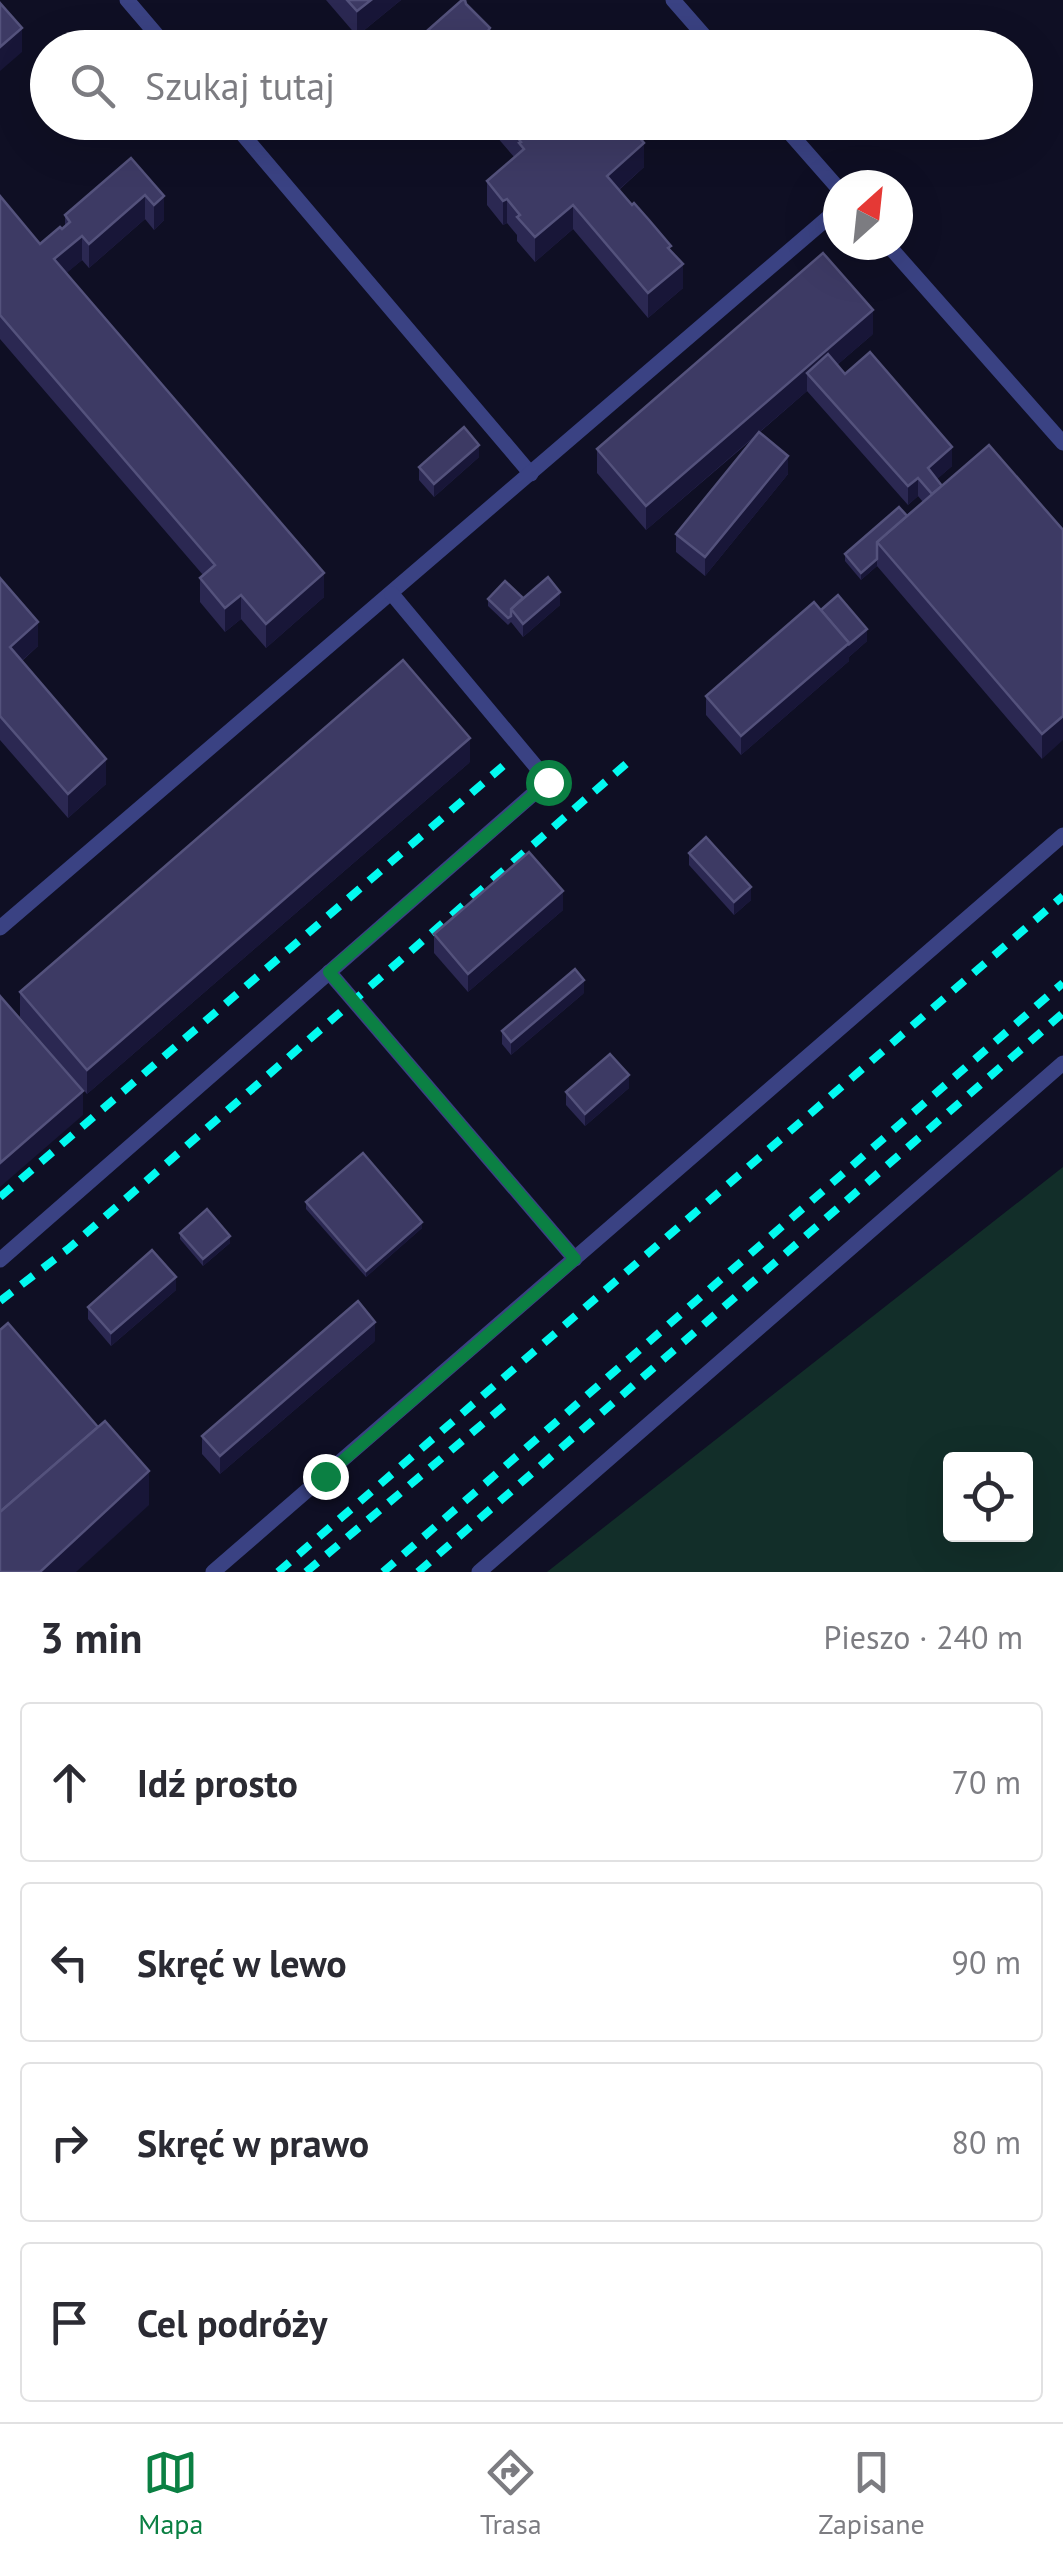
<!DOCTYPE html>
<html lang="pl">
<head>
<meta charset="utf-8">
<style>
	:root { --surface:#fff; --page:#f7f7f7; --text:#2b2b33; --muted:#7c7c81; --line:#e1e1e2; --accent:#0b8043 }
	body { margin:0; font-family:"PT Sans",sans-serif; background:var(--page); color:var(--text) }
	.controls { position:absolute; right:30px; bottom:30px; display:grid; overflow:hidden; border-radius:10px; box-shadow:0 10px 40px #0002 }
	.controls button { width:90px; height:90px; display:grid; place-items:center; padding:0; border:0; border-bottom:2px solid var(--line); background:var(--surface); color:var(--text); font:50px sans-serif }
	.compass { position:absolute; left:823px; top:170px; width:90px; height:90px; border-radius:50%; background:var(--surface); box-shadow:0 10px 40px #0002; rotate:27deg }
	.stop { position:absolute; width:30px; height:30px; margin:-22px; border:8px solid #0b8043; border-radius:50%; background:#fff }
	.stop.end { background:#0b8043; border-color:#fff; box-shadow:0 2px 10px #0008 }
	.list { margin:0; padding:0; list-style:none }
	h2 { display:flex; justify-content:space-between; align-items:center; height:130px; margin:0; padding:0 40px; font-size:42px }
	h2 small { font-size:32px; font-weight:400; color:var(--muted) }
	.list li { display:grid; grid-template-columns:65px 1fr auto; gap:30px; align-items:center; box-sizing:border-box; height:160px; margin:0 20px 20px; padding:0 20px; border:2px solid var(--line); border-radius:10px }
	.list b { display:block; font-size:38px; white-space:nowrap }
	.list em { font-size:32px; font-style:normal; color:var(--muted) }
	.icon { flex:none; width:55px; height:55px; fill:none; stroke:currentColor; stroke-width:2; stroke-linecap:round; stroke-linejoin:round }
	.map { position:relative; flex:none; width:1063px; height:1572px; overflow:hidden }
	.search { position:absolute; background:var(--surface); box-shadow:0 10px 40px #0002; left:30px; right:30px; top:30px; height:110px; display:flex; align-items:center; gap:25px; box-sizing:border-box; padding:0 35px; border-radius:55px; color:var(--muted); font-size:38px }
	.sheet { height:850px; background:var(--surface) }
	nav { display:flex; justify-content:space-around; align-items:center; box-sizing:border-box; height:140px; border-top:2px solid var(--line); background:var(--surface); font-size:28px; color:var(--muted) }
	nav a { display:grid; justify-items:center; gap:5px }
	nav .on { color:var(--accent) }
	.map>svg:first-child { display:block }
</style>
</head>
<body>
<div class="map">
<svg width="1063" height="1572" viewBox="0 0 1063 1572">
	<rect width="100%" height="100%" fill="#0f0f24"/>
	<path fill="#122e29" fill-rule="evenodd" d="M1063,1167V1572H547ZM950,1460H1026V1534H950Z"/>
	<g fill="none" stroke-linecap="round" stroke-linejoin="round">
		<g stroke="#3a4283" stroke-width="15">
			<path d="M127,0L168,48"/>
			<path d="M673,0L715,48"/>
			<path d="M232,122L531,474"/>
			<path d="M780,122L838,188"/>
			<path d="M888,245L1063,443"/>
			<path d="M0,928L838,209"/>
			<path d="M329,972L575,1259"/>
			<path d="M0,1260L548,781L392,594"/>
			<path d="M213,1572L1063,835"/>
			<path d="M479,1572L1063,1063"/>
		</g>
		<g stroke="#03faf0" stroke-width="8" stroke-dasharray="15 12" stroke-linecap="butt">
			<path d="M0,1197L503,766"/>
			<path d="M0,1301L68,1249L634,757"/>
			<path d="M278,1572L1063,896"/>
			<path d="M306,1572L511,1400"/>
			<path d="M383,1572L1063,983"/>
			<path d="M418,1572L1063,1013"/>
		</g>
	</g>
	<g fill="#2b2852">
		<path d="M326,0H401L357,36Z"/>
		<path d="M466,4L494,48H427V31Z"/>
		<path d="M484,122H626L644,167L619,190L671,251L683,288L648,318L573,229L535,262L517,241V235L507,223L503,225L487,205V181L514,157Z"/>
		<path d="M131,158L164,220L154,230L145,219L89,268L82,260L66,273L324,597L266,648L241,619L225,632L200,602V578L203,575L0,339V196L40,244L65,226V215Z"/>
		<path d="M873,334L837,365L845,374L952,466L937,479L942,486L1063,530L1042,759L877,566L861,580L845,561V554L907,516L923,502L918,496L908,505L807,391L760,432L788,474L705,576L676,552V534L757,435L646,530L597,473V449Z"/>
		<path d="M479,457L434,497L419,480V467Z"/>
		<path d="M0,578L38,646L22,661L106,784L68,818L0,740Z"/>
		<path d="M523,598L560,605L523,637L511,622L508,625L488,606V599Z"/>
		<path d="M821,610L867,641L849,657V661L741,755L706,715V696Z"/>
		<path d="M470,762L87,1094L20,1017V992Z"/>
		<path d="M689,853L751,900L734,915L689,865Z"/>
		<path d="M563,910L468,992L434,953V934Z"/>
		<path d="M584,993L511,1055L502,1044V1031Z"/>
		<path d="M629,1088L585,1126L566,1105V1092Z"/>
		<path d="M306,1202L422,1228L366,1277L306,1209Z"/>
		<path d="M180,1233L230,1243L203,1266L180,1239Z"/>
		<path d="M176,1290L111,1346L88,1319V1307Z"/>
		<path d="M375,1341L220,1474L202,1454V1436Z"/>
	</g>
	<g fill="#181638">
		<path d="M371,0H401L357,36V11Z"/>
		<path d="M22,28V52L0,71V47Z"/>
		<path d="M644,143V167L607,200V176Z"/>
		<path d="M145,195V219L89,268V244Z"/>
		<path d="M164,196V220L154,230V205Z"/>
		<path d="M507,199V223L503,225V201Z"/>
		<path d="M573,205V229L535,262V237Z"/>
		<path d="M82,236V260L54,284V259Z"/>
		<path d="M683,264V288L648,318V293Z"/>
		<path d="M873,310V334L816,383L807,373V391L646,530V506Z"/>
		<path d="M479,445V457L434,497V484Z"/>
		<path d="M952,447V466L928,487V468Z"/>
		<path d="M788,456V474L705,576V557Z"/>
		<path d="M918,478V496L908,505V486Z"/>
		<path d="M877,559V566L861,580V573Z"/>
		<path d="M324,573V597L266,648V624Z"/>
		<path d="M560,592V605L523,637V624Z"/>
		<path d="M241,595V619L225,632V608Z"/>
		<path d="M38,622V646L10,671V647Z"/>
		<path d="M867,629V641L849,657V661L741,755V736Z"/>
		<path d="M1063,716V740L1042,759V734Z"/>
		<path d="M470,738V762L87,1094V1070Z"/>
		<path d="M106,759V784L68,818V794Z"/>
		<path d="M751,887V900L734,915V902Z"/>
		<path d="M563,891V910L468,992V974Z"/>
		<path d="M584,980V993L511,1055V1042Z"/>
		<path d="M629,1075V1088L585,1126V1114Z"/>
		<path d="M83,1091V1115L0,1187V1163Z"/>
		<path d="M422,1222V1228L366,1277V1271Z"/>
		<path d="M230,1236V1243L203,1266V1259Z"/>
		<path d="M176,1277V1290L111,1346V1333Z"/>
		<path d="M375,1322V1341L220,1474V1456Z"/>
		<path d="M149,1471V1505L76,1572H40Z"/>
	</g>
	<g fill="#3d3a64" stroke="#54527c" stroke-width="2.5">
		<path d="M347,0H371L357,11Z"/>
		<path d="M462,0H465L466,4L490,28L484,37L494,48H441L427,31Z"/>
		<path d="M0,3L22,28L0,47Z"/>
		<path d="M505,122H626L644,143L607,176L632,205L634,203L649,220L671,246L668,248L683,264L648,293L573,205L535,237L517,217L520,215L507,199L503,201L487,181L524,149L519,143L521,142Z"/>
		<path d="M131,158L164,196L154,205L145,195L89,244L82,236L54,259L324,573L266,624L241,595L225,608L200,578L215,565L0,315V196L40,244L60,227L62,229L70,222L65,215Z"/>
		<path d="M823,253L873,310L646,506L597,449Z"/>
		<path d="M870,352L952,447L928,468L942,486L932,494L918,478L908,486L807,373L828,354L845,374Z"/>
		<path d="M464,427L479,445L434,484L419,467Z"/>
		<path d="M759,432L788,456L705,557L676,534Z"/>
		<path d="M989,445L1063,530V716L1042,734L877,542Z"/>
		<path d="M899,507L907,516L877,542V559L861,573L845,554Z"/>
		<path d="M548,577L560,592L523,624L511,609Z"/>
		<path d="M0,578L38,622L10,647L106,759L68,794L0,716Z"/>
		<path d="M505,581L523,598L511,609V616L508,618L488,599Z"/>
		<path d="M838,595L867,629L848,645L849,643L821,610Z"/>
		<path d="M814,602L849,643L741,736L706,696Z"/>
		<path d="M403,660L470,738L87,1070L20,992Z"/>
		<path d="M706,837L751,887L734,902L689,853Z"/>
		<path d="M529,852L563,891L468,974L434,934Z"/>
		<path d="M575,969L584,980L511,1042L502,1031Z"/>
		<path d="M0,996L83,1091L0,1163Z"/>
		<path d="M610,1054L629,1075L585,1114L566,1092Z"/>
		<path d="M363,1153L422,1222L366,1271L306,1202Z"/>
		<path d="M207,1209L230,1236L203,1259L180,1233Z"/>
		<path d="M152,1250L176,1277L111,1333L88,1307Z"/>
		<path d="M358,1301L375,1322L220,1456L202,1436Z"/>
		<path d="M8,1323L98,1427L0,1512V1330Z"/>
		<path d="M105,1421L149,1471L40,1572H0V1512Z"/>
	</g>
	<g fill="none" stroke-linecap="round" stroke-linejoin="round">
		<path stroke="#0b8043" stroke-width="12" d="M325,1476L575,1259L329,972L548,782"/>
	</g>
</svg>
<div class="controls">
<button><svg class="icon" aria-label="locate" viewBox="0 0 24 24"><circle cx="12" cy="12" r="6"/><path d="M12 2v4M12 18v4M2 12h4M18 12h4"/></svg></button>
</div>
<svg class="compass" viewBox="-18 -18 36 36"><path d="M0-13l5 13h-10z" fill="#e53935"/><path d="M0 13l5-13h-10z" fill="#7c7c81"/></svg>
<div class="stop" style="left:548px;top:782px"></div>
<div class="stop end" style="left:325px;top:1476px"></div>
<div class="search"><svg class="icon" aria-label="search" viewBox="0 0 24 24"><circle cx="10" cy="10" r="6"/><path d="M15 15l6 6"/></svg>Szukaj tutaj</div>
</div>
<section class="sheet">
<h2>3 min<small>Pieszo · 240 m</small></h2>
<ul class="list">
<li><svg class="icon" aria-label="ahead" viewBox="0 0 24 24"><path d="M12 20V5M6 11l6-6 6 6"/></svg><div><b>Idź prosto</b></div><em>70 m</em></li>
<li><svg class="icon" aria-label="left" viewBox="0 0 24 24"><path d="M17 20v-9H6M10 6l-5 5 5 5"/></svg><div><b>Skręć w lewo</b></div><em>90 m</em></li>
<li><svg class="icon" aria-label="right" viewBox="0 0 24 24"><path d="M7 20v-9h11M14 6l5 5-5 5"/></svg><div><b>Skręć w prawo</b></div><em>80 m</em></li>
<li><svg class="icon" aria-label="arrive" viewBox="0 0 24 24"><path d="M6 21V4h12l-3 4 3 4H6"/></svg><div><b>Cel podróży</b></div></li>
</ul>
</section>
<nav>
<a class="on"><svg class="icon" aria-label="map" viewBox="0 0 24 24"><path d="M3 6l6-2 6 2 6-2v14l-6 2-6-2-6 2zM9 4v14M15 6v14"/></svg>Mapa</a>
<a><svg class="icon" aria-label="directions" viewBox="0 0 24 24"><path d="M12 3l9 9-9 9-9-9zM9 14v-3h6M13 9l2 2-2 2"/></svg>Trasa</a>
<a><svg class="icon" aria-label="saved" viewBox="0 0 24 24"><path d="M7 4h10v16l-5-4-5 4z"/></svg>Zapisane</a>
</nav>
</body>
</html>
